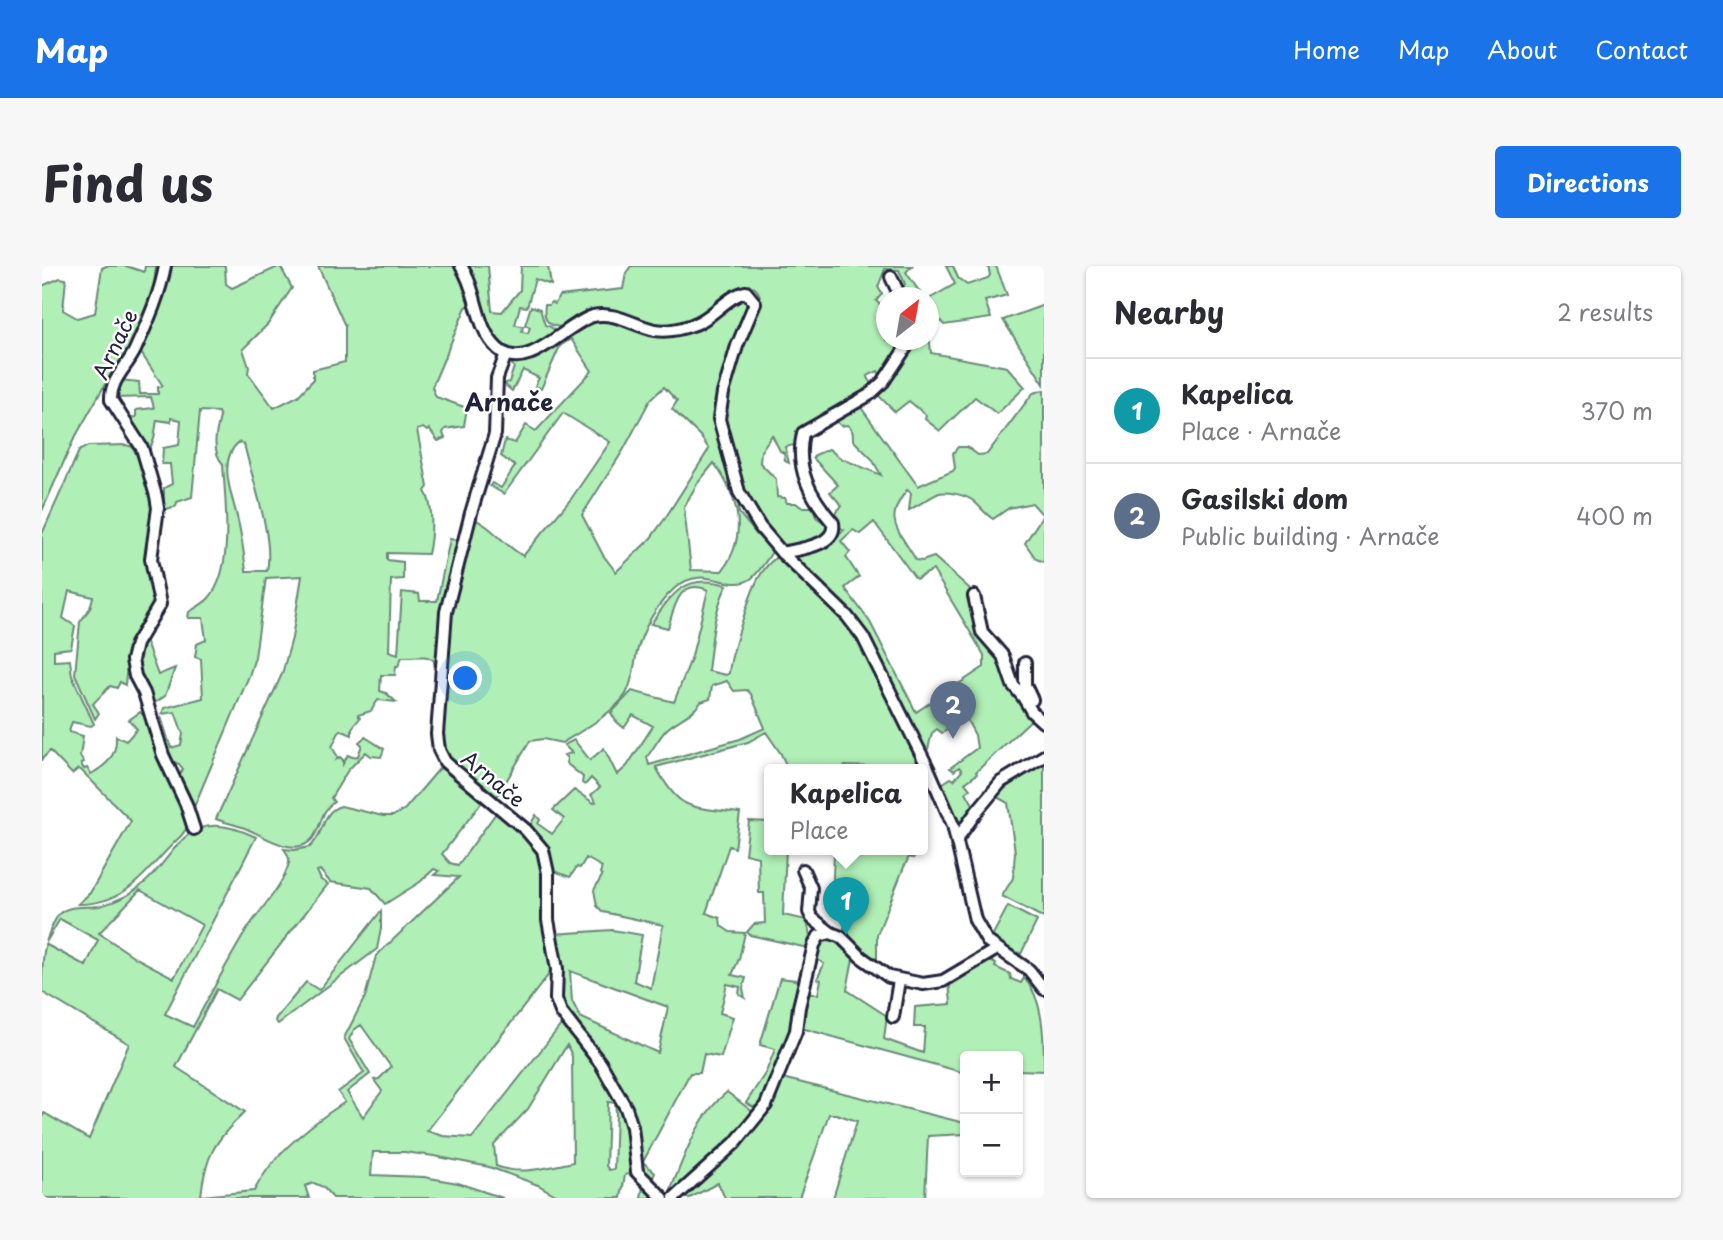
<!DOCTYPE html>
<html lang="en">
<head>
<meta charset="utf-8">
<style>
	:root { --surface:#fff; --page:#f7f7f7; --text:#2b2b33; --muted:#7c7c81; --line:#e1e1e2; --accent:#1a73e8 }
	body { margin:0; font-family:"Playpen Sans",sans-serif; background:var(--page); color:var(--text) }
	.controls { position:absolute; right:21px; bottom:21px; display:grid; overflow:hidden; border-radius:7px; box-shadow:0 2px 5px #0004 }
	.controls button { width:63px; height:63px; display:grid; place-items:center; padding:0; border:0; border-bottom:2px solid var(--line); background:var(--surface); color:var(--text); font:35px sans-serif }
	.compass { position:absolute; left:834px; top:21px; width:63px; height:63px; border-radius:50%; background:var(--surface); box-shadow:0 2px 5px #0004; rotate:31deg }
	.you { position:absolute; left:424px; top:413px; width:24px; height:24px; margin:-18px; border:5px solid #fff; border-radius:50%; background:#1a73e8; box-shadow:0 0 0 10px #1a73e833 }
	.badge { display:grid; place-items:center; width:46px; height:46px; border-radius:50%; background:var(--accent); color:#fff; font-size:23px; font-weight:700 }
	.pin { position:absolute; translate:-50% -58px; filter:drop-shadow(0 2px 4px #0008) }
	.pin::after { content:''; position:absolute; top:37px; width:24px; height:21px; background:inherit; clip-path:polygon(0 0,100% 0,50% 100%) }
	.popup { position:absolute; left:722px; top:498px; width:164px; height:91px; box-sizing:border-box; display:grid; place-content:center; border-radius:7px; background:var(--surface); filter:drop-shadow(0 2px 5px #0005); font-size:23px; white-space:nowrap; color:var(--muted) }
	.popup b { font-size:26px; color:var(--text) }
	.popup::after { content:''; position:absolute; left:50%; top:100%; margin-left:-14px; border:14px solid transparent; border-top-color:var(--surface) }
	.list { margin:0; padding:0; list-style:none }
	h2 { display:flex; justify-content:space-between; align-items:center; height:91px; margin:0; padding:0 28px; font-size:30px }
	h2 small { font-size:23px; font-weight:400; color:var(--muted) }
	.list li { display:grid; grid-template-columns:46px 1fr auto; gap:21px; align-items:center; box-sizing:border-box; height:105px; padding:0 28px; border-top:2px solid var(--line) }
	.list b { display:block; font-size:26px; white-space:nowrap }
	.list p { margin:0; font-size:23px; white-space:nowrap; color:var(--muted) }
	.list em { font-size:23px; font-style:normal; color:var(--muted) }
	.map { position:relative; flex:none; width:1002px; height:932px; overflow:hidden; border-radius:7px }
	header { display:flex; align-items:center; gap:42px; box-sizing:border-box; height:98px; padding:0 35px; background:var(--accent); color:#fff }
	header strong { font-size:33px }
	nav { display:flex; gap:38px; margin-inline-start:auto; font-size:24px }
	.intro { display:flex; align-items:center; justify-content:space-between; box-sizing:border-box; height:168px; padding:0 42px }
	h1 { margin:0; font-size:49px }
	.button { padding:18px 32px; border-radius:7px; background:var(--accent); color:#fff; font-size:24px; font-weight:700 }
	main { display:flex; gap:42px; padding:0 42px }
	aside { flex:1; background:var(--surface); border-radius:7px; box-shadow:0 2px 5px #0004 }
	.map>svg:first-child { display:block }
</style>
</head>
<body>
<header>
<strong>Map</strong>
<nav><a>Home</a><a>Map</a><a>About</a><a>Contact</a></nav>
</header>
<div class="intro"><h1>Find us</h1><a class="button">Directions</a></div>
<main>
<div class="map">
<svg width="1002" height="932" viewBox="0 0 1002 932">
	<rect width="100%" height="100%" fill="#fff"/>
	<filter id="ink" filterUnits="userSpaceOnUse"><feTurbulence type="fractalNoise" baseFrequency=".0143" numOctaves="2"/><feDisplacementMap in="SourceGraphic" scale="14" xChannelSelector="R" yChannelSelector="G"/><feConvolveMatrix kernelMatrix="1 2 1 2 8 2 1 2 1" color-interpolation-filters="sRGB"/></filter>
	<g filter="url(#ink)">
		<g fill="#b0efb6" stroke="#698878" stroke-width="2" fill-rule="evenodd">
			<path d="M64,0H84L102,6L103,0H114L111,28L90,78L69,108L31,175L0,245V20L18,12L24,13L21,44L35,52L53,47L60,2Z"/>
			<path d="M127,0H183L184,18L190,22L238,0L250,22L226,58L201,83L207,101L206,107L232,142L256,130L271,114V104L303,96V60L276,0H415L431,38L424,41L390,121L394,131L425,142L422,160L403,163L401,167L403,172L396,175L387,163L385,165L381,162L375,164L386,221L383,225C392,239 390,271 386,288L345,287V294L361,296V313L349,314L347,385L356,388L360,326L377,328L378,335H395L408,273L420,275L394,413L392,395C384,387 371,392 360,391L356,400H354L353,409H339L338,425L344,427L354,436L336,434L329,445L316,449L318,452L310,462V469L298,464L290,481L296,491L295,493L298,491L301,494V498L306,489L310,491L316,490L320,479L317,476L323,471L342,483L339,491L329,490L324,486L306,504L289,532L292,536C278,545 280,561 270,573C252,594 219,567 200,561C191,558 182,556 174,553L240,408L250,372L260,310L224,312L213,391L207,410L152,541L147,538L130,500L134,502L136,510L138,509L141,503L137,498L127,494L116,456L119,451L129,482L139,479L141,468L133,446L120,448L122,442L161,432L159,393L153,391L155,378L164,374L161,352H146L147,346C153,342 161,338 166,333C193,304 183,235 181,198C169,185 174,166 178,151L176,146L158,145L150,231L135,236L134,240L119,245L116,237L122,234V222L130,218L128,198H120L121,182L137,179L139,154L129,152V156L115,154L112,173L107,185L104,184L85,152L94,151V144L112,142L109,131L72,132L77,114L97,116L98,128H116V121L121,120L95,81ZM197,176L202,178C210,213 232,271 225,305H204C202,288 200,271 196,255C191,231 174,195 197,176Z"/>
			<path d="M425,0H446L450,45L460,46L478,24L479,0H506L509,19L493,13L485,41L478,40L473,59L481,60L480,66L486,67L488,61L483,59L489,40L498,43L503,59L509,61L515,67L481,87L462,83L449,67Z"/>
			<path d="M589,0H870L864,6L881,31H862L859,26L862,24L861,21L863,18L857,4L843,3L836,21L840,28L834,35L844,44V74H867L840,114L836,105L825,110L832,121L756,162L753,179L743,181L747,197L743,195L742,187L738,185L730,169L719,185L718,197L734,213L735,231L743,232L745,237H754L759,241H771L774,251L780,255L784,253L787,255L786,269L743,285C709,244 695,220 685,167C683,155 681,141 683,130C686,112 696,85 704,69C710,53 730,30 708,19C699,22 693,27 686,34C677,41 650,57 639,61C615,67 594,47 576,48C558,50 496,81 503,39H507L509,36L513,38L517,30L581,23L584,7Z"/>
			<path d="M904,0H911L916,12L925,19L946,12L948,9L946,0H954L965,29L943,35L949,52L902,59L887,42V33L913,18Z"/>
			<path d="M697,32H703L708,36V39L685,94L677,127L700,239L696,242L697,247L716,270L721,268L731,282L730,286C724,295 718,305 710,312C688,329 663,296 633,322C615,338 601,362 595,386C592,400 591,415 584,428C573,446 538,466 520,477L501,473L488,475L453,534L410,499L398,477L402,374L430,252C449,259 462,279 481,290L529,233L568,176L521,147L462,228L448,220L450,217L459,222L473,200L459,190L463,174L473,177L484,159L494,165L550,105L529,73L518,80L499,123L493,120L497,112L481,104L470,125L462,118L467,116L472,101L470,99L472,96C477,95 483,95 488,93C511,85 528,58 553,54C566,52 578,58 590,61C646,77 655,67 697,32ZM622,121L635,135L630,143L658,170L667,183L622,254L608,273L574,306L561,289L540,249L582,183L608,134ZM672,197C697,232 707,269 680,305L649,304L642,241L655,218Z"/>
			<path d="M1002,39V118L961,54Z"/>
			<path d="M887,67L889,87L965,101L983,121L955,148L933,131L898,165L883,153L884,149L867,135L853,146L834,127L871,74H886Z"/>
			<path d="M1002,124V296L994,293L983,277L1001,249L990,237L967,242L951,253C943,248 938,240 930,234C923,229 905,225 897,227C892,229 875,240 867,244L869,227L865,224C840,255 857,264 874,294L880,295L892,291L927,322L951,382L991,452L934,506L935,508L923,517L928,523L924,526L933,542L919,564L898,519L909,512L912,514L920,505L917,501L912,505L908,502L935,482L933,469L924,452L900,467L895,463L890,467L886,483L881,485L837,395L750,290L794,265L796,268L802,264L794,259L790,250L800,240L788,226L796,219L771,192L773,189L787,183L798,192L839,209L830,193L811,174C811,167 811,163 805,159L799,160L789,150L815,136L876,220L911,205L913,202L911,187L916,181H925L936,189L945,188L991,127ZM832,256L874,313L891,304L942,389V401L874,446L828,356L803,322L817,311L804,291L808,286L799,275L811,264L818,268Z"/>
			<path d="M84,179L91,181L106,214L110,233L114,334L86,388L83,419L78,416L75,422L68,420C62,427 56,432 51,438L57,447L53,453L33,408L38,356L48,342L51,331L27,325L21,352L33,360L29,382L12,384V395L28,394L30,410L52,458L49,460L30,456L27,466L41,470L38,490L42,496L39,498L42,503L45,502L49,508C65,499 75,490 74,470L84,475L95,463L87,454L98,446L105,453L145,556L144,563L139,570C105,601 90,638 36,638L48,627L89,555L39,504L36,503L30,508L8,485L0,493V268L37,185L46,180Z"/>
			<path d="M738,290L804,354L815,369L883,502L802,500L801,503H746L739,488L724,466L706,476L614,501C639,548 649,540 698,547L693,582L687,580L664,647L678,652L679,660L688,666L703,667L697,693L690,709L704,712L701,722L703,732L697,728L698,721L685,718L678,747L691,751L679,791L662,788L658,807H648L601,896L613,907L608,917L600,908L590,851L519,741L512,668L570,664L600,669L592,715L609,722L621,659L561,646L555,640L552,624L560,610L558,607L560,601L544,592L538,602L535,601L528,611L509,604L486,563L494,549L498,554L496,558L510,568L522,553L511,544L532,524L552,537L554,536L549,529L558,521L549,512L543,519L540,517L541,511L524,497L525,492L522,489L530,487L522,479L532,474L548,494L562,482L575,509L585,500L611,460L591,449L582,462L574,455L569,447L590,425L632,436L650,390L666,324C637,311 632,342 626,362L609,358C631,326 644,307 685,319C671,347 670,374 666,405L684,409L687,407C688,390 708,328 716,313C720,305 730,292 738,290ZM685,415L692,425L705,424L709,428L723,462L698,473L607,499L605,491C612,482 617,471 625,463C636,453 652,448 659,436L668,433L670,420ZM528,705L626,741L616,787L538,751L530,735Z"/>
			<path d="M100,374H103L116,409L133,402L123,430L111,438V442L93,399Z"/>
			<path d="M1002,493V652L960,630L971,612L973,586L966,537L953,530Z"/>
			<path d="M404,501L498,581L511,703L385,865L401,870L430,872L522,755L546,785L583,845L589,891L615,932H599L601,920L587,908L583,909L579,932H519L496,919L447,901L392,890L362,886H331L329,909L382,911L416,917L461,932H291L281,921L272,917L263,920L267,932H0V851L2,847L47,873L87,778L0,726C0,695 0,675 16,649C26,638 43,642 57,640C66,638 74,635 82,631C138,603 132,532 214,571L123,748L151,761C168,729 185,696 204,665C218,643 240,622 247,597C248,592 245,587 242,583L252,584L268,581C283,568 279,545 299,540L341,550H351L363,543L397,503ZM440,536L454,547L416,599L408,597L400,588ZM392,603L397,605L392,609L417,611L334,690L323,731L302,772L322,807L296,826L303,836C269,858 230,889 212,925L159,930C163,890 174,873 203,846L134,801L175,723L195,734L286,618L279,614L275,605L278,604L288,616L329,622L343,638L378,616ZM98,624L160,659L132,712L94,692L57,667ZM18,653L56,674L44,700L3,678ZM319,759L349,801L337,813L332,814L340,825L321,851L305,826L328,808L307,773L312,764ZM525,779L530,790L531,896C507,901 478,910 454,900L452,879L486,843ZM566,836L573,837L574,846L572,903L567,904L564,900Z"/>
			<path d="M707,555L727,556V583H744L741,649L765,654L768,670L766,682L708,669L705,666L712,658L723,657L722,627H717L716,591L703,588Z"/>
			<path d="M792,583H878L871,592L867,591L862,601L835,669V699L804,673L807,668L802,663L809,635L807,618L793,615L791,612Z"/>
			<path d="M966,640L995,655L979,688L948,674Z"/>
			<path d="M339,645V663L335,683L236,758L233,755L234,752L264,716L277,724Z"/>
			<path d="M780,672H792L812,688L805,724L845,750L842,773L881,787L883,761H872L873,741L909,738L907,715L943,692L954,698L953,701L968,708L969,713L979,717L982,712C1002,733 1002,773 1002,805L976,804V790H923V807L759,762L764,728H776L779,714L775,713L782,698L772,691Z"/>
			<path d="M738,712L754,714L757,717L745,773L716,840L711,841L704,837L724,806L733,783L718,779Z"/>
			<path d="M744,813L923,857V868L886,870L883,932H791L815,855L794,848H787L757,932H683L676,917L648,932H635L706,870L717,856L741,814Z"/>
			<path d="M685,826L711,846V849L697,866L635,925L627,928C641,894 654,851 685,826Z"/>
		</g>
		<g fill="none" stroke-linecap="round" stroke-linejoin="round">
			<defs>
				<g id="minor">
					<path d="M123,0C118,29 105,57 93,84C85,101 68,114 69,134L100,182L114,230L116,242L109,293L118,338L94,378L90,394L93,410L102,427L121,489L144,538L152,563"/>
					<path d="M419,0C436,25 433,62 456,83C485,109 523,58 551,50C573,45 593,60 613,64C625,66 639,63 650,59C670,53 686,29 704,26L713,37L695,80L681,127L677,153L697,226L718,261L740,287L805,350L821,371L886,502L911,559L933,654L945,675L987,704L1002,723"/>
					<path d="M849,11L859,32"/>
					<path d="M464,88L455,112L453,168L429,247L404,346L395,468L397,484L403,496L484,564L501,584L506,607V654L515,703L514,733L519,746L559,798L584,842L590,861L595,906L621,932"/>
					<path d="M740,287C757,283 795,280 791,257C768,230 753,203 761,167L827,129L841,116L869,74"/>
					<path d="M932,330L940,366L961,390L971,419L981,431L990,446L1001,456"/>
					<path d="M983,397V419L990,434"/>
					<path d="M915,573L935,545L959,516L1002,490"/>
					<path d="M761,604L769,622L767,646L770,652L789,667"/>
					<path d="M851,751L857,714"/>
					<path d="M632,932L693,877L724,839L754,765L757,741L772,679L777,670L789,667L799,671L819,691L847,711L881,718L901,715L955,683"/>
				</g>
			</defs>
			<use href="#minor" stroke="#22223b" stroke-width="16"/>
			<use href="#minor" stroke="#fff" stroke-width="10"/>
		</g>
	</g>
	<g text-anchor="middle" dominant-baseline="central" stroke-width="5" stroke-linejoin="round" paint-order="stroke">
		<g font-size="21" fill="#22223b" stroke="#fff">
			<text transform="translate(72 78) rotate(-64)">Arnače</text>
			<text transform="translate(452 512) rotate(40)">Arnače</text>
		</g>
		<g font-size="24" font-weight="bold" fill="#22223b" stroke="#fff">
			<text x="467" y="135">Arnače</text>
		</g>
	</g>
</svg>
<div class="controls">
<button>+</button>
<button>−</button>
</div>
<svg class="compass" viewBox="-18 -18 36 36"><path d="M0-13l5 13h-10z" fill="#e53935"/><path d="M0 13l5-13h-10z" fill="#7c7c81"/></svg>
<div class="you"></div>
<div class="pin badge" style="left:804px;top:669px;background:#0f9aa8">1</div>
<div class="popup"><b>Kapelica</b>Place</div>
<div class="pin badge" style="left:911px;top:473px;background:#5c6f8a">2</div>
</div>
<aside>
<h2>Nearby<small>2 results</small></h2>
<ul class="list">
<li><span class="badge" style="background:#0f9aa8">1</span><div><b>Kapelica</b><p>Place · Arnače</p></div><em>370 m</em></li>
<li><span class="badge" style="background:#5c6f8a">2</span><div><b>Gasilski dom</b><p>Public building · Arnače</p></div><em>400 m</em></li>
</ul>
</aside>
</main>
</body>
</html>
